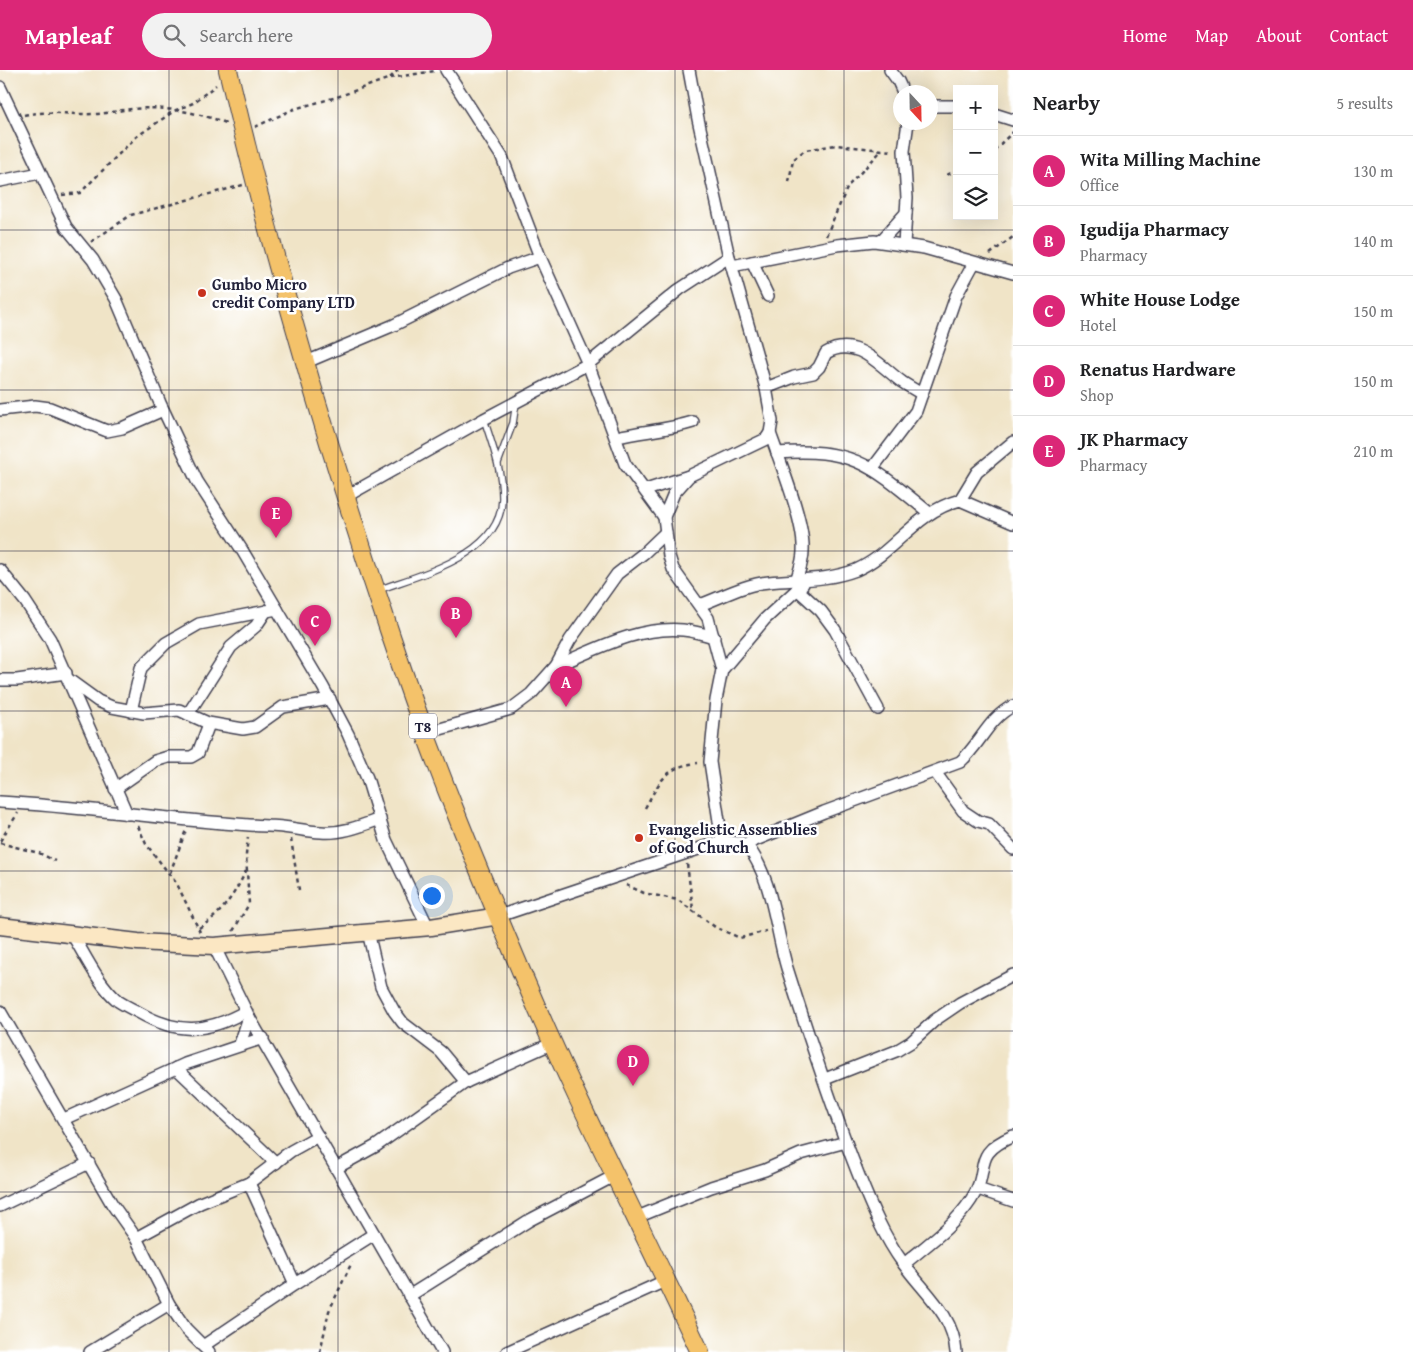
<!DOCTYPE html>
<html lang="en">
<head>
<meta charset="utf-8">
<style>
	:root { --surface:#fff; --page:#f2f2f2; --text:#202124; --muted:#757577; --line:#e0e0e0; --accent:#db2777 }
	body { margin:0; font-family:"Gentium Book Plus",serif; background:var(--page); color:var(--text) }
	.controls { position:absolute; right:15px; top:15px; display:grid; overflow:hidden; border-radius:0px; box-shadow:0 5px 20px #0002 }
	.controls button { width:45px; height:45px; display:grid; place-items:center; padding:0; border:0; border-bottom:1px solid var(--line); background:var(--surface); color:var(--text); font:25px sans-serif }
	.compass { position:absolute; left:893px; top:15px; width:45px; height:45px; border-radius:50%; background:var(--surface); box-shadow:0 5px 20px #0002; rotate:158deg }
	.you { position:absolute; left:431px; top:825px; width:18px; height:18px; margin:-12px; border:4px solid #fff; border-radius:50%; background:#1a73e8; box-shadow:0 0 0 8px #1a73e833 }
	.badge { display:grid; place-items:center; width:32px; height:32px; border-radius:50%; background:var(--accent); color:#fff; font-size:16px; font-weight:700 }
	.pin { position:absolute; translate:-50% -41px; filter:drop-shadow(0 1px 2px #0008) }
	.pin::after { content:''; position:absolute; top:26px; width:18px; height:15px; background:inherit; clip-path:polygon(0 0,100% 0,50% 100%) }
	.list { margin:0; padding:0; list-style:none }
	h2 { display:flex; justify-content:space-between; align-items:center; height:65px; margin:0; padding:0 20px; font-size:21px }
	h2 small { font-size:16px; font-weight:400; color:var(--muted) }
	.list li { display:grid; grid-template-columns:32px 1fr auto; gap:15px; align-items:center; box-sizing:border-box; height:70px; padding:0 20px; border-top:1px solid var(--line) }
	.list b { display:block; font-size:19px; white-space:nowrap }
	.list p { margin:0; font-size:16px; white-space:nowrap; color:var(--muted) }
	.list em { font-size:16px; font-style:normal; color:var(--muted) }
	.icon { flex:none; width:28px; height:28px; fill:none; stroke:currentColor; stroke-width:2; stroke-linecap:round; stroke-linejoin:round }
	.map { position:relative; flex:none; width:1013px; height:1282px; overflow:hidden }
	header { display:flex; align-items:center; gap:30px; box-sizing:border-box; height:70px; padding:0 25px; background:var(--accent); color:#fff }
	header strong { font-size:24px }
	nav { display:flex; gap:28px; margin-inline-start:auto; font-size:18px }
	.search { width:350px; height:45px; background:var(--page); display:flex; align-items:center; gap:12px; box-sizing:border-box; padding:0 18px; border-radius:28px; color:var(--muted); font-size:19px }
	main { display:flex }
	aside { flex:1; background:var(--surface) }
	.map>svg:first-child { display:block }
</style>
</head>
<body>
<header>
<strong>Mapleaf</strong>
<div class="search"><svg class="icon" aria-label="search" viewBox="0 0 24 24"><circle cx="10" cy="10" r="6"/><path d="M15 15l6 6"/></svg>Search here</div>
<nav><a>Home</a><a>Map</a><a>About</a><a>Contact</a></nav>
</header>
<main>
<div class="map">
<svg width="1013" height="1282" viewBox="0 0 1013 1282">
	<rect width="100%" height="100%" fill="#fff"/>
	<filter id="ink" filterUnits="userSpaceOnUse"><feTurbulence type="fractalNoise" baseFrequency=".02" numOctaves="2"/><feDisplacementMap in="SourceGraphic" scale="10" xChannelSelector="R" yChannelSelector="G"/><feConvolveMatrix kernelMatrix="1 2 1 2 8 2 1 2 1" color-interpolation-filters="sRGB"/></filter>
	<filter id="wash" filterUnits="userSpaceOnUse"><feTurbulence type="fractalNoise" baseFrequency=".0096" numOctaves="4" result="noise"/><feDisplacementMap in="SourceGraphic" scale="20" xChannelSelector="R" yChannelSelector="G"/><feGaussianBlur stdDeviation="1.12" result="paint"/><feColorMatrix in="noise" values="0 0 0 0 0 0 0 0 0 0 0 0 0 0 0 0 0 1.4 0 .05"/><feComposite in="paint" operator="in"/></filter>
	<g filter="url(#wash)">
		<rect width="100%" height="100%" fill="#f0e4c7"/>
	</g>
	<g filter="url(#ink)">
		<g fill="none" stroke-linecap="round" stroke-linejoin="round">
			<defs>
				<g id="lane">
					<path d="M498,393L513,353L516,333"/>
					<path d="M378,520C421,504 503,485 502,427C502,400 492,374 484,349"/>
				</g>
				<g id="street">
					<path d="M446,0L502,87L540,187L588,294L625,394L664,447"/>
					<path d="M689,0L698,49L729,187L766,318L772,351L770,363L766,369L689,406L674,423L664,447L669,486L673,499L708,548L722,600L716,630L710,692L722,771"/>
					<path d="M890,0L898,11L903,22"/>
					<path d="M0,17L66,157L93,190L116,229L160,333L197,411L242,480L323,617L348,664L367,708L386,770L428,857"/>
					<path d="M931,36H957"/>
					<path d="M994,44L1013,50"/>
					<path d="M0,111L40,103"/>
					<path d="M881,171L906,143"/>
					<path d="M904,174L907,128L904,81L908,52"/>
					<path d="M752,192L768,226"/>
					<path d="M732,196L837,175L874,171L924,178L1013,203"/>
					<path d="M304,293L394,255L508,198L540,187"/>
					<path d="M766,318L794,307L813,303L819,297L826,283C856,265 880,296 902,312C908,316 915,320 922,324"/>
					<path d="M0,340L35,336L50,338L107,361L122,358L163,340"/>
					<path d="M770,363C780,392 805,453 803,481C803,492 799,501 796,511"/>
					<path d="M617,367C642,361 668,360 693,352"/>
					<path d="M777,383C853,377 872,396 928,442"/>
					<path d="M872,399L916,341L956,226L974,193"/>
					<path d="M646,420L689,406"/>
					<path d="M345,427L484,349L588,294L680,219L729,187"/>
					<path d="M960,430L977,402L1013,372"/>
					<path d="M0,500L25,531L50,569L127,744"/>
					<path d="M797,519L821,541L835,560L878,639"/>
					<path d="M700,535C722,527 745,514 769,512C798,509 827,511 856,500C895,483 913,443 960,430L1013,453"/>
					<path d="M556,596C597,579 638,556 683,560C693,561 704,564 714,567"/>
					<path d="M722,600L765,549L803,514"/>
					<path d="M0,610H17L66,603"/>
					<path d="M69,610L98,631L112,637L144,643L179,640L208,653L243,659L255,657L283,637L330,629"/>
					<path d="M131,641L141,598L166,573L199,554L277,539"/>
					<path d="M188,644L231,577L256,556L266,541"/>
					<path d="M426,663L511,639L531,624L556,596L570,570L617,504L644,483L666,462"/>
					<path d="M935,702L963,741L978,751L989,754L1013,779"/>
					<path d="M115,719L155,691L168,687H191L198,683L209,654"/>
					<path d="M0,732C90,737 179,752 268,756C286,756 303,761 321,762C341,764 361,756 380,749"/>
					<path d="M746,774L824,742L960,692C980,675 988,648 1013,636"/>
					<path d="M499,846L722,771L746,774C773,808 775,858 787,898C809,968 832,1038 859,1106C871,1136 884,1167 903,1193C924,1223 953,1243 956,1282"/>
					<path d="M368,862L381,917L394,941L403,953L441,982L466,1012"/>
					<path d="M72,864C85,885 98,914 118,931C124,935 132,939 138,942C178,965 207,963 246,941"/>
					<path d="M214,876L249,947L442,1282"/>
					<path d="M0,941L112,1134L136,1168L169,1234L186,1259L209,1282"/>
					<path d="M240,974L249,947"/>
					<path d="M176,998L276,1093"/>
					<path d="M825,1009L896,981L911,972L935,950L960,933L1013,905"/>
					<path d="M64,1049L185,994L263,968"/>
					<path d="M336,1098L376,1076L466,1012L553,973"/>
					<path d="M249,1113L295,1214"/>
					<path d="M978,1119L1013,1131"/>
					<path d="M0,1136L89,1093"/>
					<path d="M635,1148L711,1117L765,1100L801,1084L846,1072"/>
					<path d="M136,1168L200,1133L249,1113L291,1081L318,1066"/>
					<path d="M904,1194C928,1174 954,1156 971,1130C992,1099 969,1085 1013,1066"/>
					<path d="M409,1226L528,1151L614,1106"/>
					<path d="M203,1276L295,1214L374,1164"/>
					<path d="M90,1282L169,1234"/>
					<path d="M507,1282L667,1210"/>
				</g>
				<path id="secondary" d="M0,856L138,872L214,876L431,857L499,846"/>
				<path id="primary" d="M228,0C273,192 329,382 392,569C430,684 477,797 524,908C578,1036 642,1157 700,1282"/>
			</defs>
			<use href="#lane" stroke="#413f50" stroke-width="8"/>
			<use href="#street" stroke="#413f50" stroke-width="14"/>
			<use href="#secondary" stroke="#413f50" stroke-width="19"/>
			<use href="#primary" stroke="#413f50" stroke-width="20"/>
			<g stroke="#413f50" stroke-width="2.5" stroke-dasharray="4 4" stroke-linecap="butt">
				<path d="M390,8L398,0"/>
				<path d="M24,45C50,40 69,45 93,44C107,44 119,40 132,39C163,36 197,42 226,53"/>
				<path d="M255,57L294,39L337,27L390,8L435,1"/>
				<path d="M994,80L1013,62"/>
				<path d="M947,105L957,100"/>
				<path d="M789,112L793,90L805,80L836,75L892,81"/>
				<path d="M62,125L80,123L136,67L174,41L193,33L216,15"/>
				<path d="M826,166L848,116L882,80"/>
				<path d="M91,172L131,145L243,115"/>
				<path d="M990,184L1013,167"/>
				<path d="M645,738C660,711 666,696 698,693"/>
				<path d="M138,756L146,774L177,814L200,862"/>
				<path d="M291,769L299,820"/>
				<path d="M0,771L18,743"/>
				<path d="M0,773L39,783L55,791"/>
				<path d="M687,794L693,839"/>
				<path d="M170,803L186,760"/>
				<path d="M626,815L644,823L678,830L715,857L740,868L766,861"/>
				<path d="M199,858C222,844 234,825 246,801"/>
				<path d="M233,861L249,834L246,785L248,767"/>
				<path d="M320,1282L329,1241L352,1192"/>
			</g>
			<use href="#lane" stroke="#fff" stroke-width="5.5"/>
			<use href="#street" stroke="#fff" stroke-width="11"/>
			<use href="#secondary" stroke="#fbe7c3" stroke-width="16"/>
			<use href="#primary" stroke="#f4c26a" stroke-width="18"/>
		</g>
	</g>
	<path fill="none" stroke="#22223b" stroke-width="1" stroke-opacity="0.55" d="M169,0V1282M338,0V1282M507,0V1282M675,0V1282M844,0V1282M0,160H1013M0,320H1013M0,481H1013M0,641H1013M0,801H1013M0,961H1013M0,1122H1013"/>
	<g fill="#c8321e" stroke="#fff" stroke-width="2">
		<circle cx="202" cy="223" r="5"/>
		<circle cx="639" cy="768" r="5"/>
	</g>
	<g text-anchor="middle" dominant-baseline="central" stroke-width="5" stroke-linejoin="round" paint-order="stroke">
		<rect fill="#fff" stroke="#646476" stroke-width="1" x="409" y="643.5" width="28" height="25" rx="4"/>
		<g font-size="15" font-weight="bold" fill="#22223b">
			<text x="423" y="656">T8</text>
		</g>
		<g font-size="16" font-weight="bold" fill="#22223b" stroke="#fff" text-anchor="start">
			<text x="212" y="214">Gumbo Micro<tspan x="212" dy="18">credit Company LTD</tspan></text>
			<text x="649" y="759">Evangelistic Assemblies<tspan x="649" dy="18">of God Church</tspan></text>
		</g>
	</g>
</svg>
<div class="controls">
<button>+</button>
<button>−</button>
<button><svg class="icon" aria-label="layers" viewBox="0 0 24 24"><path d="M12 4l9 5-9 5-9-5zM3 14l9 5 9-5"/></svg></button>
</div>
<svg class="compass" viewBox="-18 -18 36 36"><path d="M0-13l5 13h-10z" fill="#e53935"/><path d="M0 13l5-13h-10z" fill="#757577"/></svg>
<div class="you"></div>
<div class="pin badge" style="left:566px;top:637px">A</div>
<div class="pin badge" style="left:456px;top:568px">B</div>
<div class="pin badge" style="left:315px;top:576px">C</div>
<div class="pin badge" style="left:633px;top:1016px">D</div>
<div class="pin badge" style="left:276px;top:468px">E</div>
</div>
<aside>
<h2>Nearby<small>5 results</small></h2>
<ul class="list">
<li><span class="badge">A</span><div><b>Wita Milling Machine</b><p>Office</p></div><em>130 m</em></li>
<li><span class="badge">B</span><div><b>Igudija Pharmacy</b><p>Pharmacy</p></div><em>140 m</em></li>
<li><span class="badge">C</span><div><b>White House Lodge</b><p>Hotel</p></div><em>150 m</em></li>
<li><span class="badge">D</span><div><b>Renatus Hardware</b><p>Shop</p></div><em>150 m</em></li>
<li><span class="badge">E</span><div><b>JK Pharmacy</b><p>Pharmacy</p></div><em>210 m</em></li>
</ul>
</aside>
</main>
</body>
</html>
